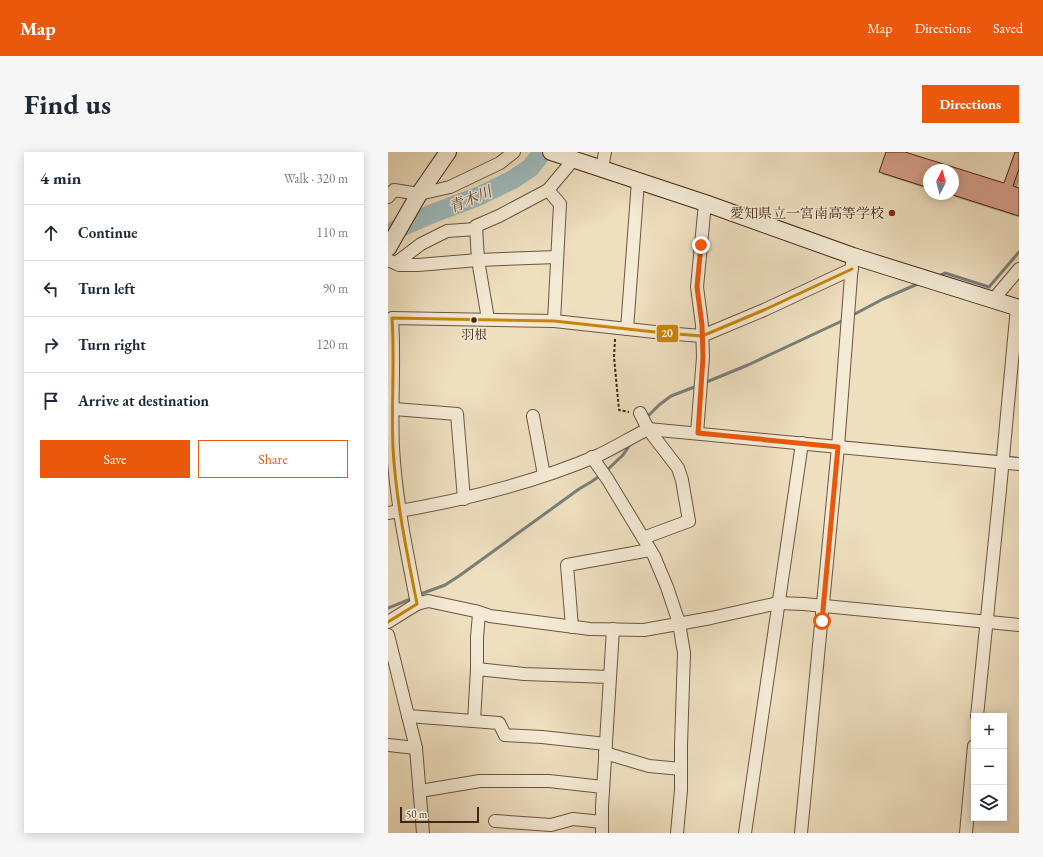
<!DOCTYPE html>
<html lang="en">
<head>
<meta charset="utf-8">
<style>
	:root { --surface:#fff; --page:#f6f6f7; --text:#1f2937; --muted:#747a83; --line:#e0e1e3; --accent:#ea580c }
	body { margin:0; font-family:"EB Garamond","Noto Serif JP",serif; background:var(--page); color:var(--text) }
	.controls { position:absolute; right:12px; bottom:12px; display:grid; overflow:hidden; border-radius:0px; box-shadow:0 2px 10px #0003 }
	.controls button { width:36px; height:36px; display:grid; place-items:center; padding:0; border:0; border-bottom:1px solid var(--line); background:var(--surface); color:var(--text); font:20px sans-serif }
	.compass { position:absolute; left:535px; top:12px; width:36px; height:36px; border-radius:50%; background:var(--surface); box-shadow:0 2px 10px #0003; rotate:6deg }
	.scale { position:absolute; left:12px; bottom:10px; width:79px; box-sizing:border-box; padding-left:4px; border:2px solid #402716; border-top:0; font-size:11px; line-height:14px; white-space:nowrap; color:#402716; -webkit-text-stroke:3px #f4ead5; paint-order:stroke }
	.stop { position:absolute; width:12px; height:12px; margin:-9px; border:3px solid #ea580c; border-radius:50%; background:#fff }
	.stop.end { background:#ea580c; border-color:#fff; box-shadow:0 1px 4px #0008 }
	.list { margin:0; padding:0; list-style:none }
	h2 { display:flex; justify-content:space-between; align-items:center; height:52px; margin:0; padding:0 16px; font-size:17px }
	h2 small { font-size:13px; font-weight:400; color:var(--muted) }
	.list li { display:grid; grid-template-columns:26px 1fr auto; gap:12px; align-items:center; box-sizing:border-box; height:56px; padding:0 16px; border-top:1px solid var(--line) }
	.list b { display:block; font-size:15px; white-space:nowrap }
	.list em { font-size:13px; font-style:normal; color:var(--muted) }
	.actions { display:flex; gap:8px; padding:12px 16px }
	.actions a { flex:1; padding:9px 0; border:1px solid var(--accent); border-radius:0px; text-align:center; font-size:14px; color:var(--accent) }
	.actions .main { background:var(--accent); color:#fff }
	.icon { flex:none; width:22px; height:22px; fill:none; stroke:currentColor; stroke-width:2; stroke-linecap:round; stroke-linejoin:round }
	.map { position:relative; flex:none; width:631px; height:681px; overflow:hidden; border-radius:0px }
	header { display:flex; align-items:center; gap:24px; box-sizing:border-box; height:56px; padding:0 20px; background:var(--accent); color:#fff }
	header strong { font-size:19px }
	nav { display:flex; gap:22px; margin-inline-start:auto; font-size:14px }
	.intro { display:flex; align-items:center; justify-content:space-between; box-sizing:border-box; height:96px; padding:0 24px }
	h1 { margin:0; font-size:28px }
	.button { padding:10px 18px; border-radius:0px; background:var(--accent); color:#fff; font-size:14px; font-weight:700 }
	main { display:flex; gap:24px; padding:0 24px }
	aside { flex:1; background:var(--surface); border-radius:0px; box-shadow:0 2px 10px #0003 }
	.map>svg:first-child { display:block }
</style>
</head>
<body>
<header>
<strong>Map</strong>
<nav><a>Map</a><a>Directions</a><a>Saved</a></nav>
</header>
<div class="intro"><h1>Find us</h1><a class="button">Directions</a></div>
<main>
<aside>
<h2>4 min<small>Walk · 320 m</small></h2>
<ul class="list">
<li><svg class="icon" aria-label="ahead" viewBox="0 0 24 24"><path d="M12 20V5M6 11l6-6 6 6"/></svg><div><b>Continue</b></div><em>110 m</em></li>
<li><svg class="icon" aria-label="left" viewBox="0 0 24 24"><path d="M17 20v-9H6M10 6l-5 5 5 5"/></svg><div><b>Turn left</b></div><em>90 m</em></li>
<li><svg class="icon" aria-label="right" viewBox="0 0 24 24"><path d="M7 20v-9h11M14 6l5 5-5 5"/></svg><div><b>Turn right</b></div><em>120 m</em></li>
<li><svg class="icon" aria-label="arrive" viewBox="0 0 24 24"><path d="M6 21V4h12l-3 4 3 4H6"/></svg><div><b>Arrive at destination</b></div></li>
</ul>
<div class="actions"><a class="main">Save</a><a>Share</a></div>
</aside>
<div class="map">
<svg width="631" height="681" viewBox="0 0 631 681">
	<defs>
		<filter id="shadow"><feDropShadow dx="3.5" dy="2" stdDeviation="0" flood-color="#0004"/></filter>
	</defs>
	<rect width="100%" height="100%" fill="#eedfbf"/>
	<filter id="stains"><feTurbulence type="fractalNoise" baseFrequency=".005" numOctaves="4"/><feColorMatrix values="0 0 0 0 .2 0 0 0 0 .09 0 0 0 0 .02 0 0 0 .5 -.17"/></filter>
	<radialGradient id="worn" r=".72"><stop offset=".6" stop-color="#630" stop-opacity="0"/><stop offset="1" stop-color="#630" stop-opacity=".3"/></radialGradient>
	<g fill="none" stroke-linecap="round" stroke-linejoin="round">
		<g stroke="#787f7a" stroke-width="3">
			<path d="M548,125L557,121L601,135L631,100"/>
			<path d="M463,164L495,147L532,131"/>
			<path d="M316,231L360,213L456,168"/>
			<path d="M258,266L271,253L283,244L309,234"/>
			<path d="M218,319L235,303L243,291"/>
			<path d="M30,443L57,433L71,424L191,337L203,330L213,323"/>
			<path d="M0,456L25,446"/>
		</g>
		<path stroke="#9ebabd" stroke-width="19" d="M0,81L41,63L91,44L124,28L142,16L155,0"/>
	</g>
	<path fill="#d8a18d" stroke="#402716" filter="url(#shadow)" d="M498,0H517L616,31L627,0H631V17L625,34L631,36V64L565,43V18H541V36L491,20Z"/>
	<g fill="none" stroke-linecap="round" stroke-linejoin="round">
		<defs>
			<g id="street">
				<path d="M214,17L217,0"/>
				<path d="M160,38L186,7"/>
				<path d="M0,45L6,38L31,42L62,35L112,11L126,0"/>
				<path d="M0,108L11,113H30L90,108L169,105"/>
				<path d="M8,111L33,92L59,79L88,77"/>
				<path d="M605,148L631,117"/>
				<path d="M100,167L90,108L88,74L111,64L160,38L172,52L166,169"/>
				<path d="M239,177L250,29"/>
				<path d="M6,257L69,262L76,347"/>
				<path d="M252,261L260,277L290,316L294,328L301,369L255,386"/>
				<path d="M145,264L156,323"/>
				<path d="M309,281L315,205L314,173L309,135L317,51"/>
				<path d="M204,305L220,328L266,404L279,435L291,471L296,501L293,593V638L289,681"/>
				<path d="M0,361C72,349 144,332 211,303C228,295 244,285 260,277L631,312"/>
				<path d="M29,452L40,449L87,459L102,464L202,477L256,478L323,466L390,451L416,452L631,473"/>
				<path d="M0,470L29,452C19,401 8,349 5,296C3,253 7,209 4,166L166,169L276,181L314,184L376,158L464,117"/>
				<path d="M184,475L179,413L262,398"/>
				<path d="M0,483L28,596L35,681"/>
				<path d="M89,517L136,522L222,525"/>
				<path d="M20,564L111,571L117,583L154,585L218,592"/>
				<path d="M589,564L612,338L629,155"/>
				<path d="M86,569L89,517V485L91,462"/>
				<path d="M0,593L28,596"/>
				<path d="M217,601L261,614L293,617"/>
				<path d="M32,639L92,629H161L215,635"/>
				<path d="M107,669L163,673L185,667L214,670"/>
				<path d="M214,681V655L225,477"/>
				<path d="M357,681L414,291"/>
				<path d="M413,681L450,295L464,111"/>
				<path d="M578,681L586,594"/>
			</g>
			<g id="secondary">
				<path d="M163,0L317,51L465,104L631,156"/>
				<path d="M0,96L31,42L60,0"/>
			</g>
		</defs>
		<use href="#street" stroke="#6c5540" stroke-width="14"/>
		<use href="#secondary" stroke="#402716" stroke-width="18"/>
		<path stroke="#402716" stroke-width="2" stroke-dasharray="3 2" stroke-linecap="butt" d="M227,187L226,205L231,258L241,260"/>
		<use href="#street" stroke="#f4ead5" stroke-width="12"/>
		<use href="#secondary" stroke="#f4ead5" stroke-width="16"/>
		<defs>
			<path id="bus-1" d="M0,470L29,452C19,401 8,349 5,296C3,253 7,209 4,166L166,169L276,181L314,184L376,158L464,117"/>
		</defs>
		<use href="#bus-1" stroke="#f4ead5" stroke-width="6"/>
		<use href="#bus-1" stroke="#c98606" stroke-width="3"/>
	</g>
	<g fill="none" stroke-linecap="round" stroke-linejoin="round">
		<path stroke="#ea580c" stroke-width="5" d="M313,93L309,135L314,173L315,205L310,281L450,295L434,469"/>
	</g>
	<circle fill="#8f2418" stroke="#f4ead5" stroke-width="1.5" cx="504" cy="61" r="4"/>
	<circle fill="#402716" stroke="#f4ead5" stroke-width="1.5" cx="86" cy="168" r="3.5"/>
	<g text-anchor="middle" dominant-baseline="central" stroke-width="3" stroke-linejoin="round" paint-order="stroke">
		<g font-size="13" fill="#402716" stroke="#f4ead5">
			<text x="86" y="182">羽根</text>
		</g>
		<g font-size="14" fill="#402716" stroke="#f4ead5" text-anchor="end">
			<text x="496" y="61">愛知県立一宮南高等学校</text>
		</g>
		<g font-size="15" font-style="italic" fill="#584c40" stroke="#f4ead5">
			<text transform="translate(82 47) rotate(-23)">青木川</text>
		</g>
	</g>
	<rect stroke="#f4ead5" stroke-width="1.5" x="268" y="172" width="23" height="19" rx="4" fill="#c98606"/>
	<g font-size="11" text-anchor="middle" font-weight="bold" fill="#fff">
		<text x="279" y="185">20</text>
	</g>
	<rect width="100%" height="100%" filter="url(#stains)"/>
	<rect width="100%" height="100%" fill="url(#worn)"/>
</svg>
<div class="controls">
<button>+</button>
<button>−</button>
<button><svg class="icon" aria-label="layers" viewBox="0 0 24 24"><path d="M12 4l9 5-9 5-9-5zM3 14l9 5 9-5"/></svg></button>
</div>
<svg class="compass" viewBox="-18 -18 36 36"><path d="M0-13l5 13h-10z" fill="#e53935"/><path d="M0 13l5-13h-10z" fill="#747a83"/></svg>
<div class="scale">50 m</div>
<div class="stop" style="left:434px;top:469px"></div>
<div class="stop end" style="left:313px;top:93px"></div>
</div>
</main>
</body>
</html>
